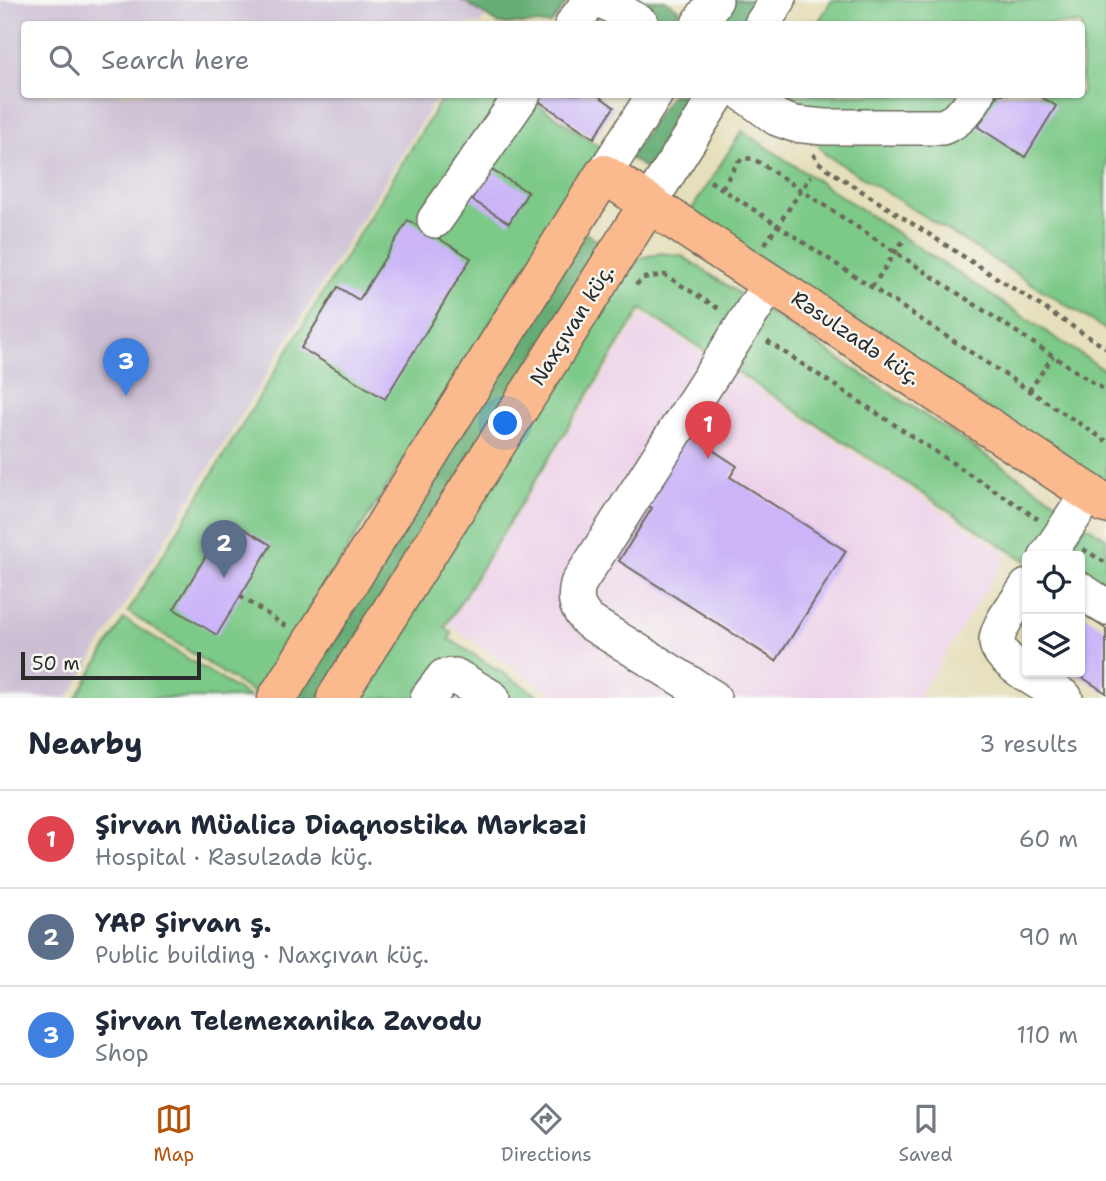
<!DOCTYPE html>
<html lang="en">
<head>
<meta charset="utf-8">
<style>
	:root { --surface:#fff; --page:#f6f6f7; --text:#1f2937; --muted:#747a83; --line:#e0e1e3; --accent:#b45309 }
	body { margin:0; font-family:"Shantell Sans",sans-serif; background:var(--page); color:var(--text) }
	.controls { position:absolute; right:21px; bottom:21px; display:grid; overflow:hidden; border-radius:7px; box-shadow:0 2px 5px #0004 }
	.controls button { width:63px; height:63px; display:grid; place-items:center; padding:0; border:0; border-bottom:2px solid var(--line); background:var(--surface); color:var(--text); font:35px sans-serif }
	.scale { position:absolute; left:21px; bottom:18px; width:180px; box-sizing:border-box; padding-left:7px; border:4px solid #2b2b2b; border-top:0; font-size:19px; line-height:24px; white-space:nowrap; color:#2b2b2b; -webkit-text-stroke:5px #f6f6f2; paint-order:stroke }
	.you { position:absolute; left:506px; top:424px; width:24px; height:24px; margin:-18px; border:5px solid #fff; border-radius:50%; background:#1a73e8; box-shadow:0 0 0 10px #1a73e833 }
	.badge { display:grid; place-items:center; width:46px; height:46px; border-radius:50%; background:var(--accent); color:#fff; font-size:23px; font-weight:700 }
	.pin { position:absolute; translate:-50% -58px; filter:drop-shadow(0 2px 4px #0008) }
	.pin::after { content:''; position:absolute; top:37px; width:24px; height:21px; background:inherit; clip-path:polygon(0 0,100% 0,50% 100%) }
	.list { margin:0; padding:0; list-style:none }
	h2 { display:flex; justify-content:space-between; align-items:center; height:91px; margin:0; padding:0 28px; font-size:30px }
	h2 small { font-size:23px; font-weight:400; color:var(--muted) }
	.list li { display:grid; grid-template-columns:46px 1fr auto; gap:21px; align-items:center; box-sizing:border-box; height:98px; padding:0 28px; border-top:2px solid var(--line) }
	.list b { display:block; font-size:26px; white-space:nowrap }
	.list p { margin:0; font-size:23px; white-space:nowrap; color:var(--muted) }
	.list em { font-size:23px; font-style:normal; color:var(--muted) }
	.icon { flex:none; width:38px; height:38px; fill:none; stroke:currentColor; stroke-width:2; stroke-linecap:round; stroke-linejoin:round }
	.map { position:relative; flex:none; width:1106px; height:698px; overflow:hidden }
	.search { position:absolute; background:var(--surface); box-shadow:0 2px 5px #0004; left:21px; right:21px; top:21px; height:77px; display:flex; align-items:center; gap:18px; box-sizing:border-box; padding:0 24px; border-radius:7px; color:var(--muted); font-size:26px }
	.sheet { height:385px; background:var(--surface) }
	nav { display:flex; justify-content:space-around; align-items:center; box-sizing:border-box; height:98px; border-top:2px solid var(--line); background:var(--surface); font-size:19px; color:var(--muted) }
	nav a { display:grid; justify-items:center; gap:4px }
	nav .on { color:var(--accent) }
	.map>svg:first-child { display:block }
</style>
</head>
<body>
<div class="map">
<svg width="1106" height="698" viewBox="0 0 1106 698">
	<rect width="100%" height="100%" fill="#f6f6f2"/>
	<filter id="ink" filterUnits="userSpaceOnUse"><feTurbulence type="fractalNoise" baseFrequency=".0143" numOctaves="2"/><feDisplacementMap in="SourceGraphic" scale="14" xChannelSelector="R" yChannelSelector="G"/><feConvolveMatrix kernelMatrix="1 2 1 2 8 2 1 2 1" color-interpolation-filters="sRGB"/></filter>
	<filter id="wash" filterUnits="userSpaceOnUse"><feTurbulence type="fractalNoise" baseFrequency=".00686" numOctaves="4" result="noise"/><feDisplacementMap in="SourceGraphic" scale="28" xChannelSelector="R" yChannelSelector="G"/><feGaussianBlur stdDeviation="1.57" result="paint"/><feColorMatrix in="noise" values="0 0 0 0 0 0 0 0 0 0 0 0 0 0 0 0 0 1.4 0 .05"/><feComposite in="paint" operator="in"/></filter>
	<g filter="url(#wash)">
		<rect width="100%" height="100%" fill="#e6dfbb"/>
		<path fill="#edd1e9" d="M642,313L1008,554L918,698H561L448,625Z"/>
		<path fill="#ccbfd4" d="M0,0H462L486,15L481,24H24V94L438,95L68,698H0Z"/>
		<g fill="#7dc988" stroke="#547a5a" stroke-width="2">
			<path d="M832,0H1106V330L825,154L783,95L1082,94V24H817Z"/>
			<path d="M444,95H536L533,101L601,148L256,694L128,612Z"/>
			<path d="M742,131L1106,371V487L690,212Z"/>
			<path d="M661,253L682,256L1066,508L1035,556H1027V562L641,309L445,627L452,633L449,639L542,698H353L619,279L641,258Z"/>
			<path d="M1085,525L1106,538V595L1080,578V556H1066Z"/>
			<path d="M124,619L251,698H76Z"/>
		</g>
		<g fill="#66ad74" stroke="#486c50" stroke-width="2">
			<path d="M462,0H569L551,24H499Z"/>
			<path d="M619,0H665L680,10L671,24H657Z"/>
			<path d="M730,0H759L744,24H720L717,22Z"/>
			<path d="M671,95H698L649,170L629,158Z"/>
			<path d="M583,232L604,244L319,698H292Z"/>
		</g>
		<g id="blocks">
			<g fill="#cbb5f8">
				<path d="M541,94H596L614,107L594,138L537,100Z"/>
				<path d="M998,94H1037L1056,106L1025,157L978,127Z"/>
				<path d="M485,166L528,192L509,223L466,196Z"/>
				<path d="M408,220L471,258L385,399L301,348L338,287L359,300Z"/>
				<path d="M685,432L737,466L730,477L846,551L776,661L619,561L652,508L641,501Z"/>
				<path d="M228,519L271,545L217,635L174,609Z"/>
				<path d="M1080,612L1106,629V693L1074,672H1080Z"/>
			</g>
		</g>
	</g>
	<g filter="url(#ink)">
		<use href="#blocks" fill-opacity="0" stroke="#6c6a5d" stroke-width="2"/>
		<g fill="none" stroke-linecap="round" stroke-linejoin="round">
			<defs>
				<g id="minor">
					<path d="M603,0L641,24"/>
					<path d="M573,24L591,0"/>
					<path d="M699,24L715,0"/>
					<path d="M762,24L778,0"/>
					<path d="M744,94L777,118L794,124L824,127H942C959,121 967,110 977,94"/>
					<path d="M604,174L655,94"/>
					<path d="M649,203L718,94"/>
					<path d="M435,220L523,94"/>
					<path d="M1047,556L1089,493"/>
					<path d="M1027,587C1018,602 999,622 997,640C994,660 1049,687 1065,698"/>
					<path d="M1080,590L1106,607"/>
					<path d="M428,698L444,677L455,676L492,698"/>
					<path d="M713,698L588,621C577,608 574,601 578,584L771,282"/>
				</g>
				<g id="major">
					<path d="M277,698L604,174L1106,504"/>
					<path d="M336,698L649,203"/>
				</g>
			</defs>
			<use href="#minor" stroke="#6c6a5d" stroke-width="38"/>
			<use href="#major" stroke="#6c6a5d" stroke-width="41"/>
			<g stroke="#6c6a5d" stroke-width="4.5" stroke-dasharray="5 5" stroke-linecap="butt">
				<path d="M813,154L818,162L832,172L1106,348"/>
				<path d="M710,181L1106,441"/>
				<path d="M722,188L738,162L745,158L754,159L1106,391"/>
				<path d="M765,244L811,176"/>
				<path d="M636,285L643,278L665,275L719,309"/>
				<path d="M872,287L905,238"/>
				<path d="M767,341L1038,519"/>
				<path d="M1029,391L1053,356"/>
				<path d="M1083,549L1106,563"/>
				<path d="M240,596L287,627"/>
			</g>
			<use href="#minor" stroke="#fff" stroke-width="35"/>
			<use href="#major" stroke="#fbba8d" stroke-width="38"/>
		</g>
	</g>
	<g text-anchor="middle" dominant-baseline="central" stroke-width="5" stroke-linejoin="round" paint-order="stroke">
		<g font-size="21" fill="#2b2b2b" stroke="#f6f6f2">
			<text transform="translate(572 325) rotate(-58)">Naxçıvan küç.</text>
			<text transform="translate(856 338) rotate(34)">Rəsulzadə küç.</text>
		</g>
	</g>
</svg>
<div class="controls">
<button><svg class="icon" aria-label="locate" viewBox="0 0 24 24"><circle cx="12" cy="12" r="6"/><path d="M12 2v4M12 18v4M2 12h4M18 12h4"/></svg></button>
<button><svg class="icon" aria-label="layers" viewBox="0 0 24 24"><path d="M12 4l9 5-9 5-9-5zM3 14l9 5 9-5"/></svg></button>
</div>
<div class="scale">50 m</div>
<div class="you"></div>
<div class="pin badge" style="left:708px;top:459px;background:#e0444e">1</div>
<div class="pin badge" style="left:224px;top:578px;background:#5c6f8a">2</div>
<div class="pin badge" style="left:126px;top:396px;background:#3f7fe0">3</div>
<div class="search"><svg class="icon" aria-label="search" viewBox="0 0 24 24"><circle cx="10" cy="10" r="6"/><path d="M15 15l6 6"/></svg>Search here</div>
</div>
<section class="sheet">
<h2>Nearby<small>3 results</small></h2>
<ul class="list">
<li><span class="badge" style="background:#e0444e">1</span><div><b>Şirvan Müalicə Diaqnostika Mərkəzi</b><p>Hospital · Rəsulzadə küç.</p></div><em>60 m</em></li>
<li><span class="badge" style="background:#5c6f8a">2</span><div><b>YAP Şirvan ş.</b><p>Public building · Naxçıvan küç.</p></div><em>90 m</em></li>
<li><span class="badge" style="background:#3f7fe0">3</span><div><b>Şirvan Telemexanika Zavodu</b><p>Shop</p></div><em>110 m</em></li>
</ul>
</section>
<nav>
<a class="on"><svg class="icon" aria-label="map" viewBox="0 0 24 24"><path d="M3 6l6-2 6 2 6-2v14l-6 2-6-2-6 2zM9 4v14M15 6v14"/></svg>Map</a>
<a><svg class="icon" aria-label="directions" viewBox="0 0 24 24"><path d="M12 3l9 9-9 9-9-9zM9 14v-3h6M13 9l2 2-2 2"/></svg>Directions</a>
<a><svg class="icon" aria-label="saved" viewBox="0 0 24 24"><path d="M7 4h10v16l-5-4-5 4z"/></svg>Saved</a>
</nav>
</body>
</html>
